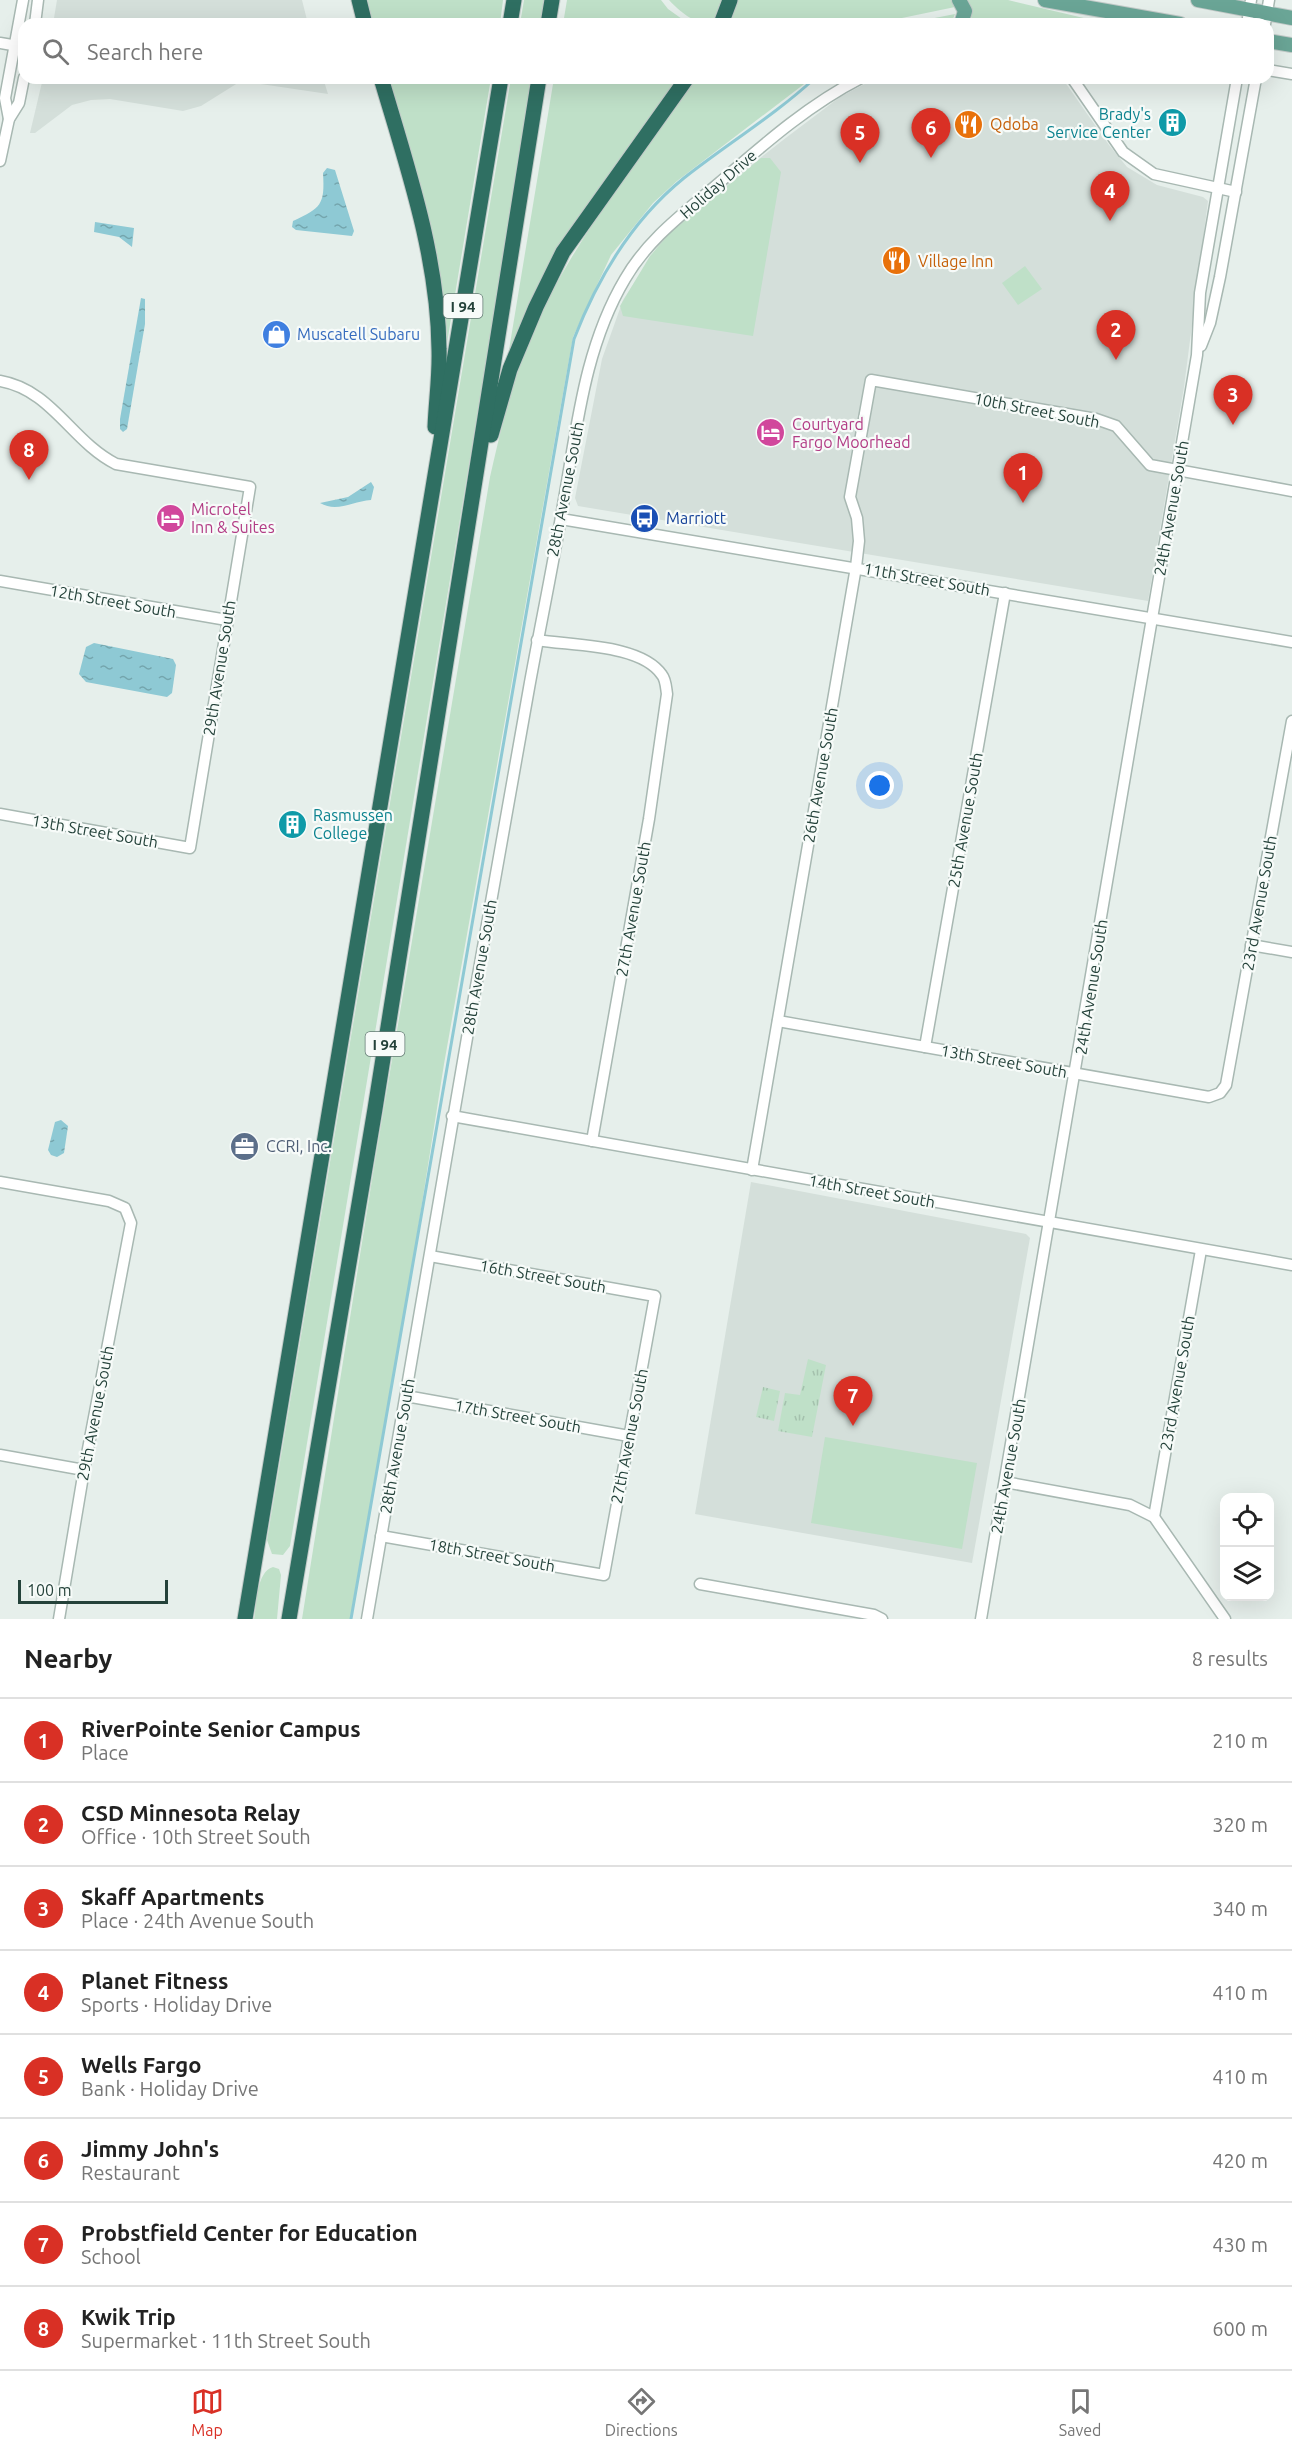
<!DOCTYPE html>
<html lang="en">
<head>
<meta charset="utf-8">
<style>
	:root { --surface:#fff; --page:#f2f2f2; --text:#222; --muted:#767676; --line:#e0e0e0; --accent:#d93025 }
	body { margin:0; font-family:Ubuntu,sans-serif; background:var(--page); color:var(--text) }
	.controls { position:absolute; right:18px; bottom:18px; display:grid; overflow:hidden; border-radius:12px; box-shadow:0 6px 24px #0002 }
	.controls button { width:54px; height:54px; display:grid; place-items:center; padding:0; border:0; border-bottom:2px solid var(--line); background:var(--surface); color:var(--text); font:30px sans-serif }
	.scale { position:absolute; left:18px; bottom:15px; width:150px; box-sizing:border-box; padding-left:6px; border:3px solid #24423a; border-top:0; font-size:16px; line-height:21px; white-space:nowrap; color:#24423a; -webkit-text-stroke:4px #f7fbf9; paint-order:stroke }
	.you { position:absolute; left:880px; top:786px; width:21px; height:21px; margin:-15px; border:4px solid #fff; border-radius:50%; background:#1a73e8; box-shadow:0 0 0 9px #1a73e833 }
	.badge { display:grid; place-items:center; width:39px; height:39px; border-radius:50%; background:var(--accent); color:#fff; font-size:20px; font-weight:700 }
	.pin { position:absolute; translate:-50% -50px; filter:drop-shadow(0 2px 3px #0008) }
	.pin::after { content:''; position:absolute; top:32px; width:21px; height:18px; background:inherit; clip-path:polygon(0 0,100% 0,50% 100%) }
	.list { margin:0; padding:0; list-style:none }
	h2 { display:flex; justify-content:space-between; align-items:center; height:78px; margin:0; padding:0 24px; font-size:26px }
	h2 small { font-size:20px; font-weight:400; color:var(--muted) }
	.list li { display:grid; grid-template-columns:39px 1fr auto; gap:18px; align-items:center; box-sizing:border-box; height:84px; padding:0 24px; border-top:2px solid var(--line) }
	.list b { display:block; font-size:22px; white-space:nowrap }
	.list p { margin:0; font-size:20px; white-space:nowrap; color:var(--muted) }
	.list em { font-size:20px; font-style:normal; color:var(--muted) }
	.icon { flex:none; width:33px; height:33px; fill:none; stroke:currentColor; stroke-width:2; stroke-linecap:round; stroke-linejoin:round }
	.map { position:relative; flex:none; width:1292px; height:1619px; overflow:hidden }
	.search { position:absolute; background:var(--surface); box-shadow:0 6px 24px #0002; left:18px; right:18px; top:18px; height:66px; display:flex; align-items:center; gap:15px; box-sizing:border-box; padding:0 21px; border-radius:18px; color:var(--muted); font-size:22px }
	.sheet { height:750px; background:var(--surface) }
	nav { display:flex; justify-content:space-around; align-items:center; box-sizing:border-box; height:84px; border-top:2px solid var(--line); background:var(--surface); font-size:16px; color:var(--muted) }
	nav a { display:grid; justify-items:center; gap:3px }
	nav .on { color:var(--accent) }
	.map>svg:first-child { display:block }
</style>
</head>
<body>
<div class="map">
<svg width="1292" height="1619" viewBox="0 0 1292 1619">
	<defs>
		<pattern id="park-tufts" width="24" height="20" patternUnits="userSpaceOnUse" patternTransform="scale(1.5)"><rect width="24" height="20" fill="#bfe0c8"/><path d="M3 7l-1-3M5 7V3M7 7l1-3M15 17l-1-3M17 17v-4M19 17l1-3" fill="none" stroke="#a4c1ad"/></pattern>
		<pattern id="water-ripples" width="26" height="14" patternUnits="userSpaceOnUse" patternTransform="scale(1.5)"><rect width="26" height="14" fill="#8ec9d4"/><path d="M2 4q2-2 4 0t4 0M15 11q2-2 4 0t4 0" fill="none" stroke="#74a5ad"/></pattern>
	</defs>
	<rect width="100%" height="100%" fill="#e6efeb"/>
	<g fill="#d4dfda">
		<path d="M57,0H302L308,24H53Z"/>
		<path d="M43,78H323L328,94L241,81L201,106L183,111L110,99L91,100L72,105L35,133H30Z"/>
		<path d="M876,78H1062L1109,145L1127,167L1157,185L1203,197L1208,201L1184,387L1148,601L578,506L575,498L602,359L623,300L660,243L709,198L787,137L840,97Z"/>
		<path d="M751,1182L1026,1234L1030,1238L972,1563L695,1514Z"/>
	</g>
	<g fill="#bfe0c8">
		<path d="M366,0H503L500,24H373Z"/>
		<path d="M524,0H546L542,24H520Z"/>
		<path d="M567,0H661L668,9L689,24H563Z"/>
		<path d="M669,0H723L713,24C695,24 681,13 669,0Z"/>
		<path d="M738,0H951L955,7L873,24H729Z"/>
		<path d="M967,0H1008L1109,24H973Z"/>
		<path d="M955,14L951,24H904Z"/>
		<path d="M388,78H491L446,349L434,240Z"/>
		<path d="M511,78H533L290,1546L283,1555L272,1554L267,1540Z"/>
		<path d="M554,78H680L583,214L507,362Z"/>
		<path d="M697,78H812L677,181L653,203L611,255L573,337L444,1064L407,1298L350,1619H302L375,1161L490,477C501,429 512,381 531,336C571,242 638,161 697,78Z"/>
		<path d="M761,158H770L781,172L753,336L623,316L620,306L650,256L670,233Z"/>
		<path d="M1025,266L1042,289L1018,305L1002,283Z"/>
		<path d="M825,1437L977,1463L962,1549L811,1523Z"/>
		<path d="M273,1567L279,1569L281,1575L277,1619H254C257,1604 256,1572 273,1567Z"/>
	</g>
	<g fill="url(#park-tufts)">
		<path d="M808,1359L826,1365L812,1437L778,1431L785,1393L800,1395Z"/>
		<path d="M763,1387L780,1391L774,1421L756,1417Z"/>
	</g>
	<g fill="url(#water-ripples)">
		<path d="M327,168L335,170L354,231L352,236L296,230L292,227L293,221C321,208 325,205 323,173Z"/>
		<path d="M95,222L134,228L132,247L119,237L94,232Z"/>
		<path d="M141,298L145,299V324L127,429L123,432L120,429V419Z"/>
		<path d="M371,482L374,487L371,500C353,501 337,513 320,503L348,497Z"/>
		<path d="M94,643L173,659L176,665L172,693L167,697L86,682L79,674L86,647Z"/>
		<path d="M61,1120L68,1126L64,1153L57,1157L51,1155L48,1150L55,1122Z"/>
	</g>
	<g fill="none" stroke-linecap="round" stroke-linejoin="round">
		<path stroke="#8ec9d4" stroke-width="3" d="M351,1619L574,339C598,277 632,220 684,178C727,144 775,115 815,78"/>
		<defs>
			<g id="minor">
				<path d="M35,24L38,0"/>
				<path d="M1247,24L1251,0"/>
				<path d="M1265,24L1269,0"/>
				<path d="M0,43L24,47"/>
				<path d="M1268,70L1292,74"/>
				<path d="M1072,78L1123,152L1154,174L1236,192"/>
				<path d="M9,119L5,98L23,0"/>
				<path d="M0,161L9,119L19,103L24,78"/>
				<path d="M1201,346L1210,323L1220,277L1256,78"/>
				<path d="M0,381C52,390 71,441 116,464L250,487L190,848L0,814"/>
				<path d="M561,519L1292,642"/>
				<path d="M0,581L227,620"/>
				<path d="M537,640C573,646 641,644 662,675C666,680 666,688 667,694L649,819L592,1141"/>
				<path d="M1251,945L1292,952"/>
				<path d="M778,1021L1209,1097L1220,1093L1226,1085L1292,721"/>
				<path d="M925,1047L1005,593"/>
				<path d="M452,1116L1292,1265"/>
				<path d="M752,1170L856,567L859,541L857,518L850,497L871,380L1096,419L1116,426L1150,465L1292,491"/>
				<path d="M0,1182L109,1201L125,1208L131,1223L84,1470L59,1619"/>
				<path d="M406,1396L629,1436"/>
				<path d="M0,1455L84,1470"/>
				<path d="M1005,1482L1130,1505L1154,1517L1225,1619"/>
				<path d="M1154,1517L1201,1250"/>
				<path d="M381,1536L604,1575L655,1296L430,1256"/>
				<path d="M700,1584L874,1615L882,1619"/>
				<path d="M367,1619C420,1308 473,998 529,688C540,627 553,566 563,505C577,428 584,348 625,279C648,239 684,213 719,183C763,145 808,105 861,78"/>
				<path d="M981,1619L1197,355L1200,293L1237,78"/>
			</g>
			<g id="major">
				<path d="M959,0L965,11L961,24"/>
				<path d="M1045,0L1180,24"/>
				<path d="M1198,0L1292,18"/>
				<path d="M1268,41L1292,45"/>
			</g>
			<g id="highway">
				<path d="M359,0L365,24"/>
				<path d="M510,24L514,0"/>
				<path d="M548,24L552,0"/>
				<path d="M721,24L730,0"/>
				<path d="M381,78C407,166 438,256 439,349C440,375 436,401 435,427"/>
				<path d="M491,435L510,369L536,307L563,252L687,78"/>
				<path d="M245,1619L501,78"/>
				<path d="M289,1619L375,1109L539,78"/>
			</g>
		</defs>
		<use href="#minor" stroke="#a8b8b2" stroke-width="13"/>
		<use href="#major" stroke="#c2cac8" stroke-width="16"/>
		<use href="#highway" stroke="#c2cac8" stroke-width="17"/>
		<use href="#minor" stroke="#fff" stroke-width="10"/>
		<use href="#major" stroke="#6aa596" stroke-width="14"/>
		<use href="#highway" stroke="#2f6f62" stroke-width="15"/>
	</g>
	<defs>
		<symbol id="building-disc" viewBox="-11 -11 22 22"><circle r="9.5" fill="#0f9aa8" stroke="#f7fbf9"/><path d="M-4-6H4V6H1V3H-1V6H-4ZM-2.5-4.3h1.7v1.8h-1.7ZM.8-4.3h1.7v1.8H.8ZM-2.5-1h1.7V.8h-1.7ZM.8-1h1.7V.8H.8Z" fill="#fff"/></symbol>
		<symbol id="restaurant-disc" viewBox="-11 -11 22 22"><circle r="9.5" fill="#e8710a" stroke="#f7fbf9"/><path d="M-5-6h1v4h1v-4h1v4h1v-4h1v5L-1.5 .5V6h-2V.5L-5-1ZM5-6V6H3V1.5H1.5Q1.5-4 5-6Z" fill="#fff"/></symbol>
		<symbol id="shop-disc" viewBox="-11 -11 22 22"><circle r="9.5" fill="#3f7fe0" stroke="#f7fbf9"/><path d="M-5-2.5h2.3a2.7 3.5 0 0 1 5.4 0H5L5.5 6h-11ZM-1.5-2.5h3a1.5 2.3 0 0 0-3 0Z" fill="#fff"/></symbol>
		<symbol id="hotel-disc" viewBox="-11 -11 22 22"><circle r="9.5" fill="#d1479c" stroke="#f7fbf9"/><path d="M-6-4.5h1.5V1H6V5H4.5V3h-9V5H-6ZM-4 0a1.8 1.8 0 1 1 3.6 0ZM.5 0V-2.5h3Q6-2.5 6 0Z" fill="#fff"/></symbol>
		<symbol id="bus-disc" viewBox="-11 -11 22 22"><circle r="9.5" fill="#1a4fb4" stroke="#f7fbf9"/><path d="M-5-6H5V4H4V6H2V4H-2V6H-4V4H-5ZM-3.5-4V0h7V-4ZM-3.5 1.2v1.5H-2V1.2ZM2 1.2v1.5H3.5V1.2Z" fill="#fff"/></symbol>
		<symbol id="office-disc" viewBox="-11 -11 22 22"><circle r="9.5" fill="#5c6f8a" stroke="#f7fbf9"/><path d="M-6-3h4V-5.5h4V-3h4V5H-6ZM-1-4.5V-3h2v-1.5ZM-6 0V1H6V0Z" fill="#fff"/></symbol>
	</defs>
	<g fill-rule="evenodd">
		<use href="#building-disc" x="1156" y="106" width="33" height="33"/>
		<use href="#restaurant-disc" x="952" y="108" width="33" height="33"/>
		<use href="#restaurant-disc" x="880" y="244" width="33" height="33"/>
		<use href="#shop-disc" x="260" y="318" width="33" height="33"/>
		<use href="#hotel-disc" x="754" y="416" width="33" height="33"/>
		<use href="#hotel-disc" x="154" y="502" width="33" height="33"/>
		<use href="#bus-disc" x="628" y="502" width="33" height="33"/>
		<use href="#building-disc" x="276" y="808" width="33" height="33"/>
		<use href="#office-disc" x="228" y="1130" width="33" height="33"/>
	</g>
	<g text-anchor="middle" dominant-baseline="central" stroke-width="4.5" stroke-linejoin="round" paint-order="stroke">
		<g fill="#f7fbf9" stroke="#637a73" stroke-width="1.5">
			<rect x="443.5" y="294" width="39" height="24" rx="4.5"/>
			<rect x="365.5" y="1032" width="39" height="24" rx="4.5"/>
		</g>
		<g font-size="15" font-weight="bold" fill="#24423a">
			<text x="463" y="306">I 94</text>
			<text x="385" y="1044">I 94</text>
		</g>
		<g font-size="16" fill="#0d838f" stroke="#f7fbf9" text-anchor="end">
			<text x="1151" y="114">Brady's<tspan x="1151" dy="18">Service Center</tspan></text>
			<text x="313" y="815" text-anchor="start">Rasmussen<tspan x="313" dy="18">College</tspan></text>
		</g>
		<g font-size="16" fill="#c56008" stroke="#f7fbf9" text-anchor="start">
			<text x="990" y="124">Qdoba</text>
			<text x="918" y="261">Village Inn</text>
		</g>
		<g font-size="16" fill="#24423a" stroke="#f7fbf9">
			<text transform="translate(718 184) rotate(-41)">Holiday Drive</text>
			<text transform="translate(1037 410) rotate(11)">10th Street South</text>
			<text transform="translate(565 489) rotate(-79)">28th Avenue South</text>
			<text transform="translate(1171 508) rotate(-80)">24th Avenue South</text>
			<text transform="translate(927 579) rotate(10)">11th Street South</text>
			<text transform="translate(113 601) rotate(10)">12th Street South</text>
			<text transform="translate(219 668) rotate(-81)">29th Avenue South</text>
			<text transform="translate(820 775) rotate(-80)">26th Avenue South</text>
			<text transform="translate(965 820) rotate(-80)">25th Avenue South</text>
			<text transform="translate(95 831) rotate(10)">13th Street South</text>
			<text transform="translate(1259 903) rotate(-80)">23rd Avenue South</text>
			<text transform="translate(633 909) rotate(-80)">27th Avenue South</text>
			<text transform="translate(479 967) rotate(-80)">28th Avenue South</text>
			<text transform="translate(1091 987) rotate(-81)">24th Avenue South</text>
			<text transform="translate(1004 1061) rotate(10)">13th Street South</text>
			<text transform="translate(872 1191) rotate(10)">14th Street South</text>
			<text transform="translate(543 1276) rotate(10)">16th Street South</text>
			<text transform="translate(1177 1383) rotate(-80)">23rd Avenue South</text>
			<text transform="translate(95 1413) rotate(-79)">29th Avenue South</text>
			<text transform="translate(518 1416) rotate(10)">17th Street South</text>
			<text transform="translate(629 1436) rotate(-79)">27th Avenue South</text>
			<text transform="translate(397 1446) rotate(-80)">28th Avenue South</text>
			<text transform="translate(1008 1466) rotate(-80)">24th Avenue South</text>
			<text transform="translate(492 1555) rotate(10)">18th Street South</text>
		</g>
		<g font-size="16" fill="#366cbe" stroke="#f7fbf9" text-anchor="start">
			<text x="297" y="334">Muscatell Subaru</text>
		</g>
		<g font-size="16" fill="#b23c85" stroke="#f7fbf9" text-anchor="start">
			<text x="792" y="424">Courtyard<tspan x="792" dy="18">Fargo Moorhead</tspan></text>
			<text x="191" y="509">Microtel<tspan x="191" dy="18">Inn &amp; Suites</tspan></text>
		</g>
		<g font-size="16" fill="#164399" stroke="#f7fbf9" text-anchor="start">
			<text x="666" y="518">Marriott</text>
		</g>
		<g font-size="16" fill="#4e5e75" stroke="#f7fbf9" text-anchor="start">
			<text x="266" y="1146">CCRI, Inc.</text>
		</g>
	</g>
</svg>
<div class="controls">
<button><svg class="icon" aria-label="locate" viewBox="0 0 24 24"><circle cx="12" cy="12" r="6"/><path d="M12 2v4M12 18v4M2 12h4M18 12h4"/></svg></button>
<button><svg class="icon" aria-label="layers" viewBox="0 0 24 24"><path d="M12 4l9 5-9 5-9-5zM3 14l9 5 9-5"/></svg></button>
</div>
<div class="scale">100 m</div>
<div class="you"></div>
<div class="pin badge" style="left:1023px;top:503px">1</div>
<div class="pin badge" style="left:1116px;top:360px">2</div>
<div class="pin badge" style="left:1233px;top:425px">3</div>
<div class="pin badge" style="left:1110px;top:221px">4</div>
<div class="pin badge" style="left:860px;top:163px">5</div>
<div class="pin badge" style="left:931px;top:158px">6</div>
<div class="pin badge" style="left:853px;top:1426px">7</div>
<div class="pin badge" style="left:29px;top:480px">8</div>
<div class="search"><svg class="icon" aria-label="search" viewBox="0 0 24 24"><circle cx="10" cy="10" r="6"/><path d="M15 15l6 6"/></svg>Search here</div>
</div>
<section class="sheet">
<h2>Nearby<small>8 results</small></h2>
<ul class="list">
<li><span class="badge">1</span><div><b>RiverPointe Senior Campus</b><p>Place</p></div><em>210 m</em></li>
<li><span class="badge">2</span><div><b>CSD Minnesota Relay</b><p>Office · 10th Street South</p></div><em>320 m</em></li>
<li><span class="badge">3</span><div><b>Skaff Apartments</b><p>Place · 24th Avenue South</p></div><em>340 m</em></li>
<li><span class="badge">4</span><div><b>Planet Fitness</b><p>Sports · Holiday Drive</p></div><em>410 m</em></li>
<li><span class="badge">5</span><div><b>Wells Fargo</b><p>Bank · Holiday Drive</p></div><em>410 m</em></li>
<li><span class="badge">6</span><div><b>Jimmy John's</b><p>Restaurant</p></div><em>420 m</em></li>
<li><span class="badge">7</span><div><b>Probstfield Center for Education</b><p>School</p></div><em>430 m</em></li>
<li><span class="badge">8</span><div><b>Kwik Trip</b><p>Supermarket · 11th Street South</p></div><em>600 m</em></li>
</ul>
</section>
<nav>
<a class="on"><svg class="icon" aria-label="map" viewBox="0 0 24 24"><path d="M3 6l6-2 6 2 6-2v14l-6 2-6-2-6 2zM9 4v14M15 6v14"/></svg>Map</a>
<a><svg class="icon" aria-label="directions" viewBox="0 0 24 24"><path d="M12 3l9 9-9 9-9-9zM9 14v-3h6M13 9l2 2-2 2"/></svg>Directions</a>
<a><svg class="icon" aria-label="saved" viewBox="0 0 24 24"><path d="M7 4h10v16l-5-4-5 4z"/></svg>Saved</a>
</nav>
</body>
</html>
